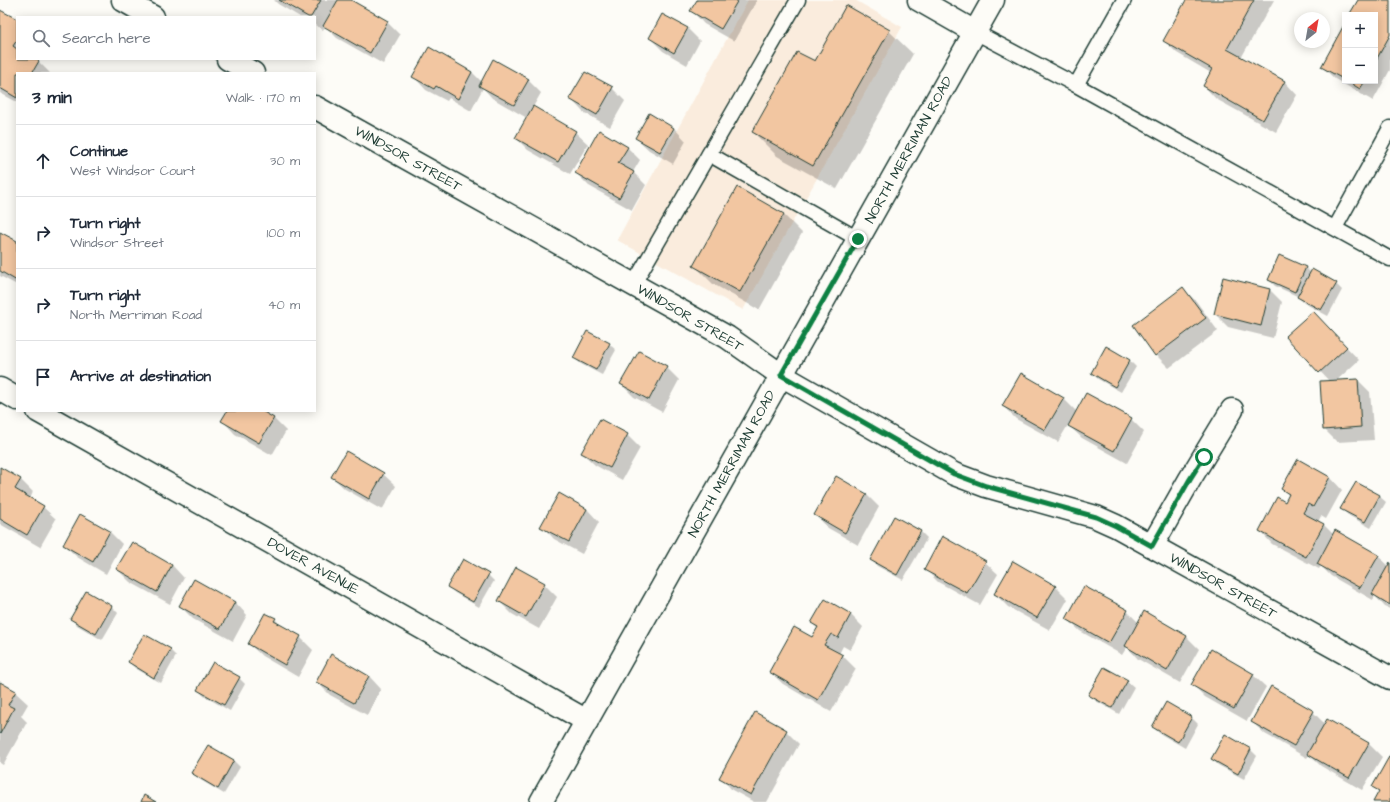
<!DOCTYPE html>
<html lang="en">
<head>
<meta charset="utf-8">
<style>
	:root { --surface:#fff; --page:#f6f6f7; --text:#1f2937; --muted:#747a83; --line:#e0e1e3 }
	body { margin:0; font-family:"Architects Daughter",sans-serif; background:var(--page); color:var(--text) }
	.controls { position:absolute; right:12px; top:12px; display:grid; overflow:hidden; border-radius:0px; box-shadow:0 2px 10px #0003 }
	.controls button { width:36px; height:36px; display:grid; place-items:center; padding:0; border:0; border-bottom:1px solid var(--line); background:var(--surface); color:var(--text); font:20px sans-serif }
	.compass { position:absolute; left:1294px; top:12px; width:36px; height:36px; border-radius:50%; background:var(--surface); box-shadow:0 2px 10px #0003; rotate:31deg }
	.stop { position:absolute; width:12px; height:12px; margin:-9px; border:3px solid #0b8043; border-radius:50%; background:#fff }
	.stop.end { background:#0b8043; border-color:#fff; box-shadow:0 1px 4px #0008 }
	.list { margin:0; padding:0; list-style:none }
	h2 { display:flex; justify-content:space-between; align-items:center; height:52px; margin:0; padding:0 16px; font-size:17px }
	h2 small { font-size:13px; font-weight:400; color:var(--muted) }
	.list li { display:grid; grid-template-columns:26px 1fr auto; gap:12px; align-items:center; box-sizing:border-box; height:72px; padding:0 16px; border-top:1px solid var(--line) }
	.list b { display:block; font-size:15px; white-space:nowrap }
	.list p { margin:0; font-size:13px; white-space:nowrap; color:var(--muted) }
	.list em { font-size:13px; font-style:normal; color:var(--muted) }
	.icon { flex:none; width:22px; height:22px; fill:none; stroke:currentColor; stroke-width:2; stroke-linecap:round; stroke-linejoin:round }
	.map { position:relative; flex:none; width:1390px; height:802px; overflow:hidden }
	.search { position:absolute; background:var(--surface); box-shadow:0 2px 10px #0003; left:16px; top:16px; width:300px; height:44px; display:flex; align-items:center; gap:10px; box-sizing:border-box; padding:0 14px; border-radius:0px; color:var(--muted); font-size:15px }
	.panel { position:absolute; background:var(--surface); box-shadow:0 2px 10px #0003; left:16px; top:72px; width:300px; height:340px; border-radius:0px }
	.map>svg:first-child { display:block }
</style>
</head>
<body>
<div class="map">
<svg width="1390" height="802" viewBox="0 0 1390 802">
	<rect width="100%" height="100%" fill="#fdfcf7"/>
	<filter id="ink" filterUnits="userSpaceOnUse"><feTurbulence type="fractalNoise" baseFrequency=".025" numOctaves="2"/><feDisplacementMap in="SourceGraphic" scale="8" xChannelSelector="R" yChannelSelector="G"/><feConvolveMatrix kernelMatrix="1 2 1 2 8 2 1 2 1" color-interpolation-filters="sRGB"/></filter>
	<g filter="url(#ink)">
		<path fill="#faecdd" d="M748,0H855L902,27L743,310L617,240Z"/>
		<g fill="#0003">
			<path d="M274,0H349L387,22L400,35L383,64L337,38L325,26L323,30L315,25V17H300L278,4Z"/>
			<path d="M698,0H757L734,41L704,24L692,11Z"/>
			<path d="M1187,0H1274L1241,58L1285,82L1297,95L1276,132L1216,99L1204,86L1211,73L1177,53L1164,41Z"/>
			<path d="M1359,0H1390V70L1373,101L1335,79L1322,67L1345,25V81H1375V15H1350Z"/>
			<path d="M0,11L17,20V59H34L38,61L50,73H17V102L0,93Z"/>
			<path d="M688,29L700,41L687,65L663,51L650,38Z"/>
			<path d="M889,31L913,54L837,189L777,156L753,132Z"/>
			<path d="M429,49L472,72L482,82L528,80L541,93L533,107L575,132L588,144L570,174L528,150L516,138L527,118L492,98L483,88L471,111L449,98L447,101L426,90L414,77Z"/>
			<path d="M612,88L625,101L610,127L583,112L571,99Z"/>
			<path d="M649,115L674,128L686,141L673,164L649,150L636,138Z"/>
			<path d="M627,147L640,160L633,172L646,185L632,210L589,186L576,173Z"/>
			<path d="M738,189L784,215L802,233L759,310L713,284L695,266Z"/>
			<path d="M0,233L17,242V285L0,276Z"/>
			<path d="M1280,256L1306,268L1311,273L1336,284L1342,290L1328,316L1304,303L1297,296L1275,286L1269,280Z"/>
			<path d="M1183,289L1196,301L1218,331L1169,368L1156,355Z"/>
			<path d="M1270,290L1282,302L1273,338L1228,327L1215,314Z"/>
			<path d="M1325,325L1359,360L1336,381L1358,380L1370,392L1374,440L1337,442L1324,429L1330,382L1287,336Z"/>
			<path d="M609,344L616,350L602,375L581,364L574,358Z"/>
			<path d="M1107,347L1130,361L1136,367L1121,392L1098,379L1092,373Z"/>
			<path d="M639,352L666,367L679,380L662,412L634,397L621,384Z"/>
			<path d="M1063,398L1077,412L1131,419L1144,432L1127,463L1082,438L1068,425L1058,442L1016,419L1003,406Z"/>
			<path d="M229,411H260L273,418L286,431L272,455L235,434L223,421Z"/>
			<path d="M600,420L627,435L640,448L622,480L595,465L582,453Z"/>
			<path d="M0,468L21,480L33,492L30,499L43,507L56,519L40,547L0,524Z"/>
			<path d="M383,474L396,486L382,510L345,489L332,477Z"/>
			<path d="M1330,477L1342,490L1326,519L1321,516L1318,522L1324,525L1334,535L1378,556L1389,566L1390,564V603L1386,601V604L1390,606V609L1385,607L1375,596L1373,600L1331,576L1321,566L1319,569L1272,544L1260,531L1285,503L1289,496L1283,489Z"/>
			<path d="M1356,483L1379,496L1386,502L1371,528L1348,515L1342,509Z"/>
			<path d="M866,494L879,507L858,545L828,528L816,515Z"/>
			<path d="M587,509L599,522L582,554L554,539L542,526Z"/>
			<path d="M81,515L110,532L122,544L106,574L77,557L64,545Z"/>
			<path d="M895,517L921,532L927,538L903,580L877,566L871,560Z"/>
			<path d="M985,562L998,574L980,605L938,582L925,569Z"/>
			<path d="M172,565L184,578L170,604L130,582L117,569Z"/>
			<path d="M488,575L494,581L479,607L455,593L449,587Z"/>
			<path d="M544,584L557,597L539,629L512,614L499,601Z"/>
			<path d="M1055,586L1068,599L1050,630L1008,607L995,594Z"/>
			<path d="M235,602L247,615L233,641L193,619L180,606Z"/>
			<path d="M112,607L118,613L102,640L77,625L71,619Z"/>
			<path d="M1127,611L1139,623L1145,613L1187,637L1199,649L1180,683L1138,659L1127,647L1122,655L1080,631L1067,619Z"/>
			<path d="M851,615L863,627L850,650L843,646L839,654L843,656L856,669L831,712L783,684L770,672L813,638L818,629L812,623Z"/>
			<path d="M275,619L282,627L300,637L313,650L298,677L262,656L249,644Z"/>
			<path d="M170,650L176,656L161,683L135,668L129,662Z"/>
			<path d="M1253,675L1266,687L1247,721L1205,697L1192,684Z"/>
			<path d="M369,676L381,689L367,715L330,695L317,682Z"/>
			<path d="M239,678L245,684L230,711L204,696L198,690Z"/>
			<path d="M1127,681L1134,687L1119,714L1096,701L1089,695Z"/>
			<path d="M0,683L15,692L28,704L21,716L27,722L3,765L0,763Z"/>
			<path d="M1166,704L1192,718L1198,724L1185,748L1159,733L1153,727Z"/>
			<path d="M1313,712L1325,724L1327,720L1369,744L1382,757L1362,790L1321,766L1309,755L1307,758L1265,734L1252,722Z"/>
			<path d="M786,731L799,744L767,802H754L732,790L720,777Z"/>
			<path d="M1225,736L1251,750L1257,756L1244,779L1218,765L1212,759Z"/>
			<path d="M208,746L234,761L240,767L224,794L199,779L193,773Z"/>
		</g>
		<g fill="#f2c6a1" stroke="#1f3d34">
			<path d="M279,0H321L311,17H308Z"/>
			<path d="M338,0H351L388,21L370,53L323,26Z"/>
			<path d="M697,0H738L721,29L690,11Z"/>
			<path d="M1186,0H1254L1227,49L1285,81L1263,120L1203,86L1212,69L1163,41Z"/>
			<path d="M1358,0H1390V35L1375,62V15H1349Z"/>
			<path d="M846,5L890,30L813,166L752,132L797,52L815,61Z"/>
			<path d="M0,10L17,19V40L13,46L17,49V59H36L39,61L32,73H17V98L0,88Z"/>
			<path d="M662,14L688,28L674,53L649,38Z"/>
			<path d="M1345,23V80L1321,67Z"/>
			<path d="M429,47L472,72L458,99L436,86L434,89L412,77Z"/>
			<path d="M493,59L529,79L514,105L479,86Z"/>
			<path d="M585,72L613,87L597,115L569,99Z"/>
			<path d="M1347,81H1365L1360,89Z"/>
			<path d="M533,106L576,131L558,162L515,138Z"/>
			<path d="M649,113L674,128L660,152L635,138Z"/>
			<path d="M599,130L628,147L618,163L634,172L619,198L575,173Z"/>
			<path d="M737,187L784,214L740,292L693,266Z"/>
			<path d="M0,232L17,241V281L0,271Z"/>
			<path d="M1279,255L1306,267L1295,292L1268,280Z"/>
			<path d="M1312,269L1337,283L1321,310L1297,297Z"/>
			<path d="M1223,277L1270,289L1261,326L1214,314Z"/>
			<path d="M1183,287L1206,318L1155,356L1133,325Z"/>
			<path d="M1313,311L1347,347L1319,373L1285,336Z"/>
			<path d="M587,331L610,343L596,370L573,358Z"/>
			<path d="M1106,346L1130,360L1115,387L1091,373Z"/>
			<path d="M639,351L667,366L649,400L620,384Z"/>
			<path d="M1021,373L1064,398L1045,430L1002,406Z"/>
			<path d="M1358,379L1361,427L1323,430L1320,381Z"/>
			<path d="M1086,393L1132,418L1114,451L1068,426Z"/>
			<path d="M227,411H262L274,418L259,443L221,421Z"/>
			<path d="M600,419L628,434L610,468L581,453Z"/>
			<path d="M346,451L384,473L369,499L331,477Z"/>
			<path d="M1298,459L1330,477L1313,507L1308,504L1303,513L1324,524L1306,557L1259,531L1277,497L1285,502L1289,494L1281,489Z"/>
			<path d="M0,467L21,479L15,489L44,506L27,535L0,519Z"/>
			<path d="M836,476L867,494L845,533L814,515Z"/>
			<path d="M1356,482L1380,495L1365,522L1340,509Z"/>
			<path d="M559,493L587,509L569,542L540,527Z"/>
			<path d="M80,514L110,531L93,562L63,545Z"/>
			<path d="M894,516L921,531L897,575L870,560Z"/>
			<path d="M1335,530L1379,555L1360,588L1317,564Z"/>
			<path d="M942,536L986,561L967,593L924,570Z"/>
			<path d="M132,542L172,565L157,592L116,569Z"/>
			<path d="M463,559L489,574L473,602L447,587Z"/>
			<path d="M1013,561L1056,586L1037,618L994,594Z"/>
			<path d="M1390,562V605L1372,594Z"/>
			<path d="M516,567L545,583L526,617L498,601Z"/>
			<path d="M194,579L235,602L220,629L179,606Z"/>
			<path d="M1084,586L1128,610L1109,643L1066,619Z"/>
			<path d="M86,591L112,606L96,634L70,619Z"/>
			<path d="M825,599L851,614L838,638L831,634L824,645L843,655L818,700L769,672L794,627L812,637L818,627L811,623Z"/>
			<path d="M1144,611L1187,636L1167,671L1125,646Z"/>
			<path d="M265,613L276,618L274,621L301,636L285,665L248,644Z"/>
			<path d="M144,634L171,649L154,678L128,662Z"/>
			<path d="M1211,649L1254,674L1234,709L1191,685Z"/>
			<path d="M331,654L369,676L354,703L316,682Z"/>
			<path d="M213,662L240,677L224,705L197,690Z"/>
			<path d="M1104,667L1128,680L1112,708L1088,695Z"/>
			<path d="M0,682L16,691L8,705L14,708L0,734Z"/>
			<path d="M1271,686L1314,711L1294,746L1251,722Z"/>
			<path d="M1166,702L1192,717L1178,742L1152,727Z"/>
			<path d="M755,712L787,730L751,795L719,778Z"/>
			<path d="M1327,719L1369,743L1349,778L1307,754Z"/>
			<path d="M1225,734L1251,749L1238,774L1211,759Z"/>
			<path d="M208,745L234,760L218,789L191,773Z"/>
			<path d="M1390,755V802H1373L1379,791L1372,787Z"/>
			<path d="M144,795L156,802H141Z"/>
		</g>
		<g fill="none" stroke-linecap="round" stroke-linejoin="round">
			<defs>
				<g id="service">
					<path d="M975,32L1076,85L1390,259"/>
					<path d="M1076,85L1124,0"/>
					<path d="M709,154L858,239"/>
					<path d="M1335,228L1390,128"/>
					<path d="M633,285L798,0"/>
				</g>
				<g id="minor">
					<path d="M123,0L153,17"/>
					<path d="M919,0L975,32"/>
					<path d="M228,59L253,73"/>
					<path d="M315,107L727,337L781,375L954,474L986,486L1096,517L1116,526L1390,678"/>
					<path d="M0,389L17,399"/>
					<path d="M38,411L587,721"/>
					<path d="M1152,546L1190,479L1232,410"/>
				</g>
				<path id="secondary" d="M541,802L993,0"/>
			</defs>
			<use href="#service" stroke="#1f3d34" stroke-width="17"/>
			<use href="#minor" stroke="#1f3d34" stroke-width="25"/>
			<use href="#secondary" stroke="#1f3d34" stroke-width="25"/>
			<use href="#service" stroke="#fdfcf7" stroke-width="14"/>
			<use href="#minor" stroke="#fdfcf7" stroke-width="22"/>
			<use href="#secondary" stroke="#fdfcf7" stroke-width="22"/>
		</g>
	</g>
	<g fill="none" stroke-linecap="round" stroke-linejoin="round" filter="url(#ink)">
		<path stroke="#0b8043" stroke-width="5" d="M858,239L781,375L954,474L986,486L1096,517L1116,526L1152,546L1190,479L1204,457"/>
	</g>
	<g text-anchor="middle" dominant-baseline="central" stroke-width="3" stroke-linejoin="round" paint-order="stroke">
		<g font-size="14" fill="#1f3d34" stroke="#fdfcf7">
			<text transform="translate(909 150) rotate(-61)">NORTH MERRIMAN ROAD</text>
			<text transform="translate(408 159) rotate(29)">WINDSOR STREET</text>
			<text transform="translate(690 318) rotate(30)">WINDSOR STREET</text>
			<text transform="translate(732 464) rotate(-61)">NORTH MERRIMAN ROAD</text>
			<text transform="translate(313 566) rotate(29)">DOVER AVENUE</text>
			<text transform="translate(1223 586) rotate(29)">WINDSOR STREET</text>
		</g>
	</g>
</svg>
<div class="controls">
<button>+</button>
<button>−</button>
</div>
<svg class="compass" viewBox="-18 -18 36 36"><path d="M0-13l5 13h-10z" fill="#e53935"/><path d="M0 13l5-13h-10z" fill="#747a83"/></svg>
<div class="stop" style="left:1204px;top:457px"></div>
<div class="stop end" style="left:858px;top:239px"></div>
<div class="search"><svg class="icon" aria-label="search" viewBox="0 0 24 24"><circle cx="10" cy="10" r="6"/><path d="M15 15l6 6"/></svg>Search here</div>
<section class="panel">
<h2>3 min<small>Walk · 170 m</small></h2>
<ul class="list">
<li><svg class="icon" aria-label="ahead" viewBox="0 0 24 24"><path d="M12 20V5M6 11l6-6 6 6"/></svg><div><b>Continue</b><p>West Windsor Court</p></div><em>30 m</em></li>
<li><svg class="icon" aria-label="right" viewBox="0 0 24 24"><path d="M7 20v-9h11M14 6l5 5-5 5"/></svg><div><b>Turn right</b><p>Windsor Street</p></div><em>100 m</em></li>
<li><svg class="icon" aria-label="right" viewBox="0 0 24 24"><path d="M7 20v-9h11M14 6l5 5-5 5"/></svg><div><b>Turn right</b><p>North Merriman Road</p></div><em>40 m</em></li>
<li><svg class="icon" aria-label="arrive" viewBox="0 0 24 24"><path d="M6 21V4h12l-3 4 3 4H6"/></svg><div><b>Arrive at destination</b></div></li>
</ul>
</section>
</div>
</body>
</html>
